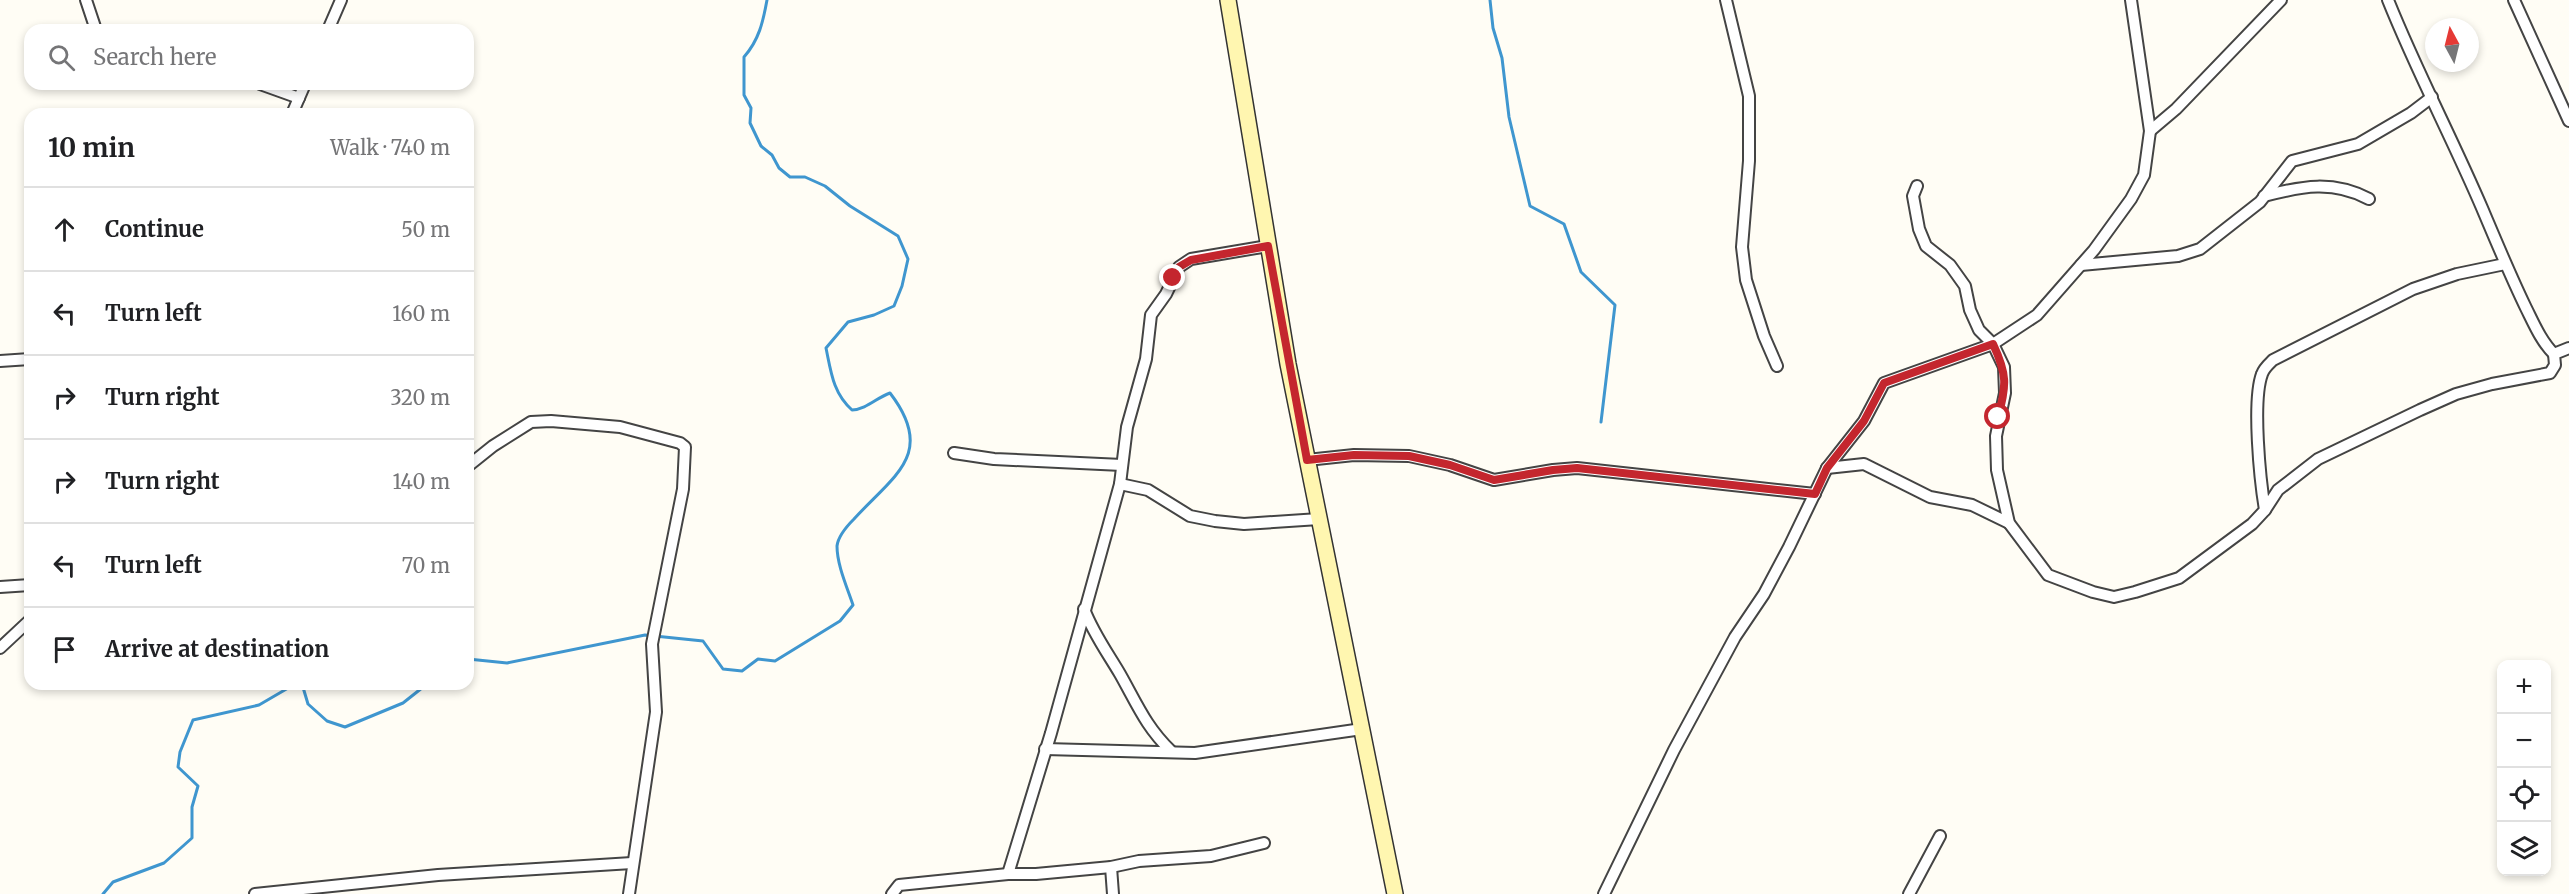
<!DOCTYPE html>
<html lang="en">
<head>
<meta charset="utf-8">
<style>
	:root { --surface:#fff; --page:#f6f6f6; --text:#202124; --muted:#757577; --line:#e0e0e0 }
	body { margin:0; font-family:Merriweather,serif; background:var(--page); color:var(--text) }
	.controls { position:absolute; right:18px; bottom:18px; display:grid; overflow:hidden; border-radius:12px; box-shadow:0 3px 9px #0003 }
	.controls button { width:54px; height:54px; display:grid; place-items:center; padding:0; border:0; border-bottom:2px solid var(--line); background:var(--surface); color:var(--text); font:30px sans-serif }
	.compass { position:absolute; left:2425px; top:18px; width:54px; height:54px; border-radius:50%; background:var(--surface); box-shadow:0 3px 9px #0003; rotate:353deg }
	.stop { position:absolute; width:18px; height:18px; margin:-14px; border:4px solid #c4262e; border-radius:50%; background:#fff }
	.stop.end { background:#c4262e; border-color:#fff; box-shadow:0 2px 6px #0008 }
	.list { margin:0; padding:0; list-style:none }
	h2 { display:flex; justify-content:space-between; align-items:center; height:78px; margin:0; padding:0 24px; font-size:26px }
	h2 small { font-size:20px; font-weight:400; color:var(--muted) }
	.list li { display:grid; grid-template-columns:39px 1fr auto; gap:18px; align-items:center; box-sizing:border-box; height:84px; padding:0 24px; border-top:2px solid var(--line) }
	.list b { display:block; font-size:22px; white-space:nowrap }
	.list em { font-size:20px; font-style:normal; color:var(--muted) }
	.icon { flex:none; width:33px; height:33px; fill:none; stroke:currentColor; stroke-width:2; stroke-linecap:round; stroke-linejoin:round }
	.map { position:relative; flex:none; width:2569px; height:894px; overflow:hidden }
	.search { position:absolute; background:var(--surface); box-shadow:0 3px 9px #0003; left:24px; top:24px; width:450px; height:66px; display:flex; align-items:center; gap:15px; box-sizing:border-box; padding:0 21px; border-radius:18px; color:var(--muted); font-size:22px }
	.panel { position:absolute; background:var(--surface); box-shadow:0 3px 9px #0003; left:24px; top:108px; width:450px; height:582px; border-radius:18px }
	.map>svg:first-child { display:block }
</style>
</head>
<body>
<div class="map">
<svg width="2569" height="894" viewBox="0 0 2569 894">
	<rect width="100%" height="100%" fill="#fffdf5"/>
	<g fill="none" stroke-linecap="round" stroke-linejoin="round">
		<g stroke="#3f96cf" stroke-width="3">
			<path d="M1490,0L1493,28L1502,58L1509,117L1530,206L1564,224L1581,272L1615,305L1601,422"/>
			<path d="M468,659L507,663L645,635L703,641L723,669L742,671L758,659L775,661L840,621L853,605C847,587 837,565 837,546C838,537 847,526 854,519C893,476 937,454 890,393C876,398 867,409 852,410C833,393 831,372 826,348L848,322L874,315L894,306L902,286L908,259L898,236L850,206L825,186L805,177H790L779,168L772,155L761,146L750,123L751,108L744,95V57C759,40 763,22 767,0"/>
			<path d="M302,684L308,704L327,721L345,727L403,703L427,684"/>
			<path d="M103,894L113,882L164,863L192,838V807L198,786L178,767L180,752L193,720L259,705L295,684"/>
		</g>
		<defs>
			<g id="minor">
				<path d="M86,0L96,30"/>
				<path d="M1726,0L1749,96V161L1742,247L1746,280L1764,336L1777,366"/>
				<path d="M2388,0C2416,70 2452,138 2482,208C2496,241 2510,275 2526,308C2534,324 2541,341 2554,354"/>
				<path d="M2514,0L2569,121"/>
				<path d="M328,30L341,0"/>
				<path d="M260,84L299,98"/>
				<path d="M292,114L305,84"/>
				<path d="M2150,131L2176,109L2281,0"/>
				<path d="M1917,186L1913,196L1919,229L1926,246L1950,265L1965,286L1970,310L1979,330L1993,344L2004,367L2005,393L1996,436L1997,470L2009,523L2048,575L2093,592L2114,597L2135,592L2179,578L2252,524L2265,510C2260,480 2252,401 2262,374C2264,368 2269,364 2273,360L2413,289L2457,274L2505,264"/>
				<path d="M2264,196C2302,186 2333,180 2369,199"/>
				<path d="M2081,265L2178,256L2200,249L2260,202L2292,161L2358,144L2411,113L2432,97"/>
				<path d="M0,361L30,359"/>
				<path d="M954,453L994,459L1122,465"/>
				<path d="M1307,460L1354,455L1409,456L1450,465L1494,480L1553,470L1577,468L1815,494"/>
				<path d="M468,466L493,446L531,422L551,421L620,427L680,443L685,447L683,489L652,644L656,712L629,894"/>
				<path d="M1827,468L1864,464L1930,497L1972,505L2009,523"/>
				<path d="M1120,484L1148,490L1190,516L1215,521L1244,524L1319,519"/>
				<path d="M2265,510L2278,490L2318,459L2420,410L2456,394L2492,384L2550,373L2555,365L2554,354L2569,348"/>
				<path d="M0,587L30,585"/>
				<path d="M1084,609C1093,633 1107,652 1120,674C1137,704 1146,727 1171,751"/>
				<path d="M0,648L30,620"/>
				<path d="M1045,749L1195,753L1362,729"/>
				<path d="M1264,843L1211,856L1139,861L1111,867L1036,874H1008L1051,733L1120,484L1127,427L1146,359L1151,315L1166,294L1179,267L1191,259L1268,246"/>
				<path d="M1111,867L1113,894"/>
				<path d="M255,894L438,875L632,863"/>
				<path d="M892,894L899,885L1008,874"/>
				<path d="M1604,894L1674,750L1735,637L1764,594L1789,547L1827,468L1864,421L1884,383L1993,344L2037,315L2094,250L2131,199L2144,175L2150,131L2131,0"/>
				<path d="M1909,894L1940,836"/>
			</g>
			<path id="secondary" d="M1228,0L1288,364L1395,894"/>
		</defs>
		<use href="#minor" stroke="#444" stroke-width="14"/>
		<use href="#secondary" stroke="#333" stroke-width="18"/>
		<use href="#minor" stroke="#fff" stroke-width="10"/>
		<use href="#secondary" stroke="#fff6b0" stroke-width="15"/>
	</g>
	<g fill="none" stroke-linecap="round" stroke-linejoin="round">
		<path stroke="#c4262e" stroke-width="8" d="M1173,278L1179,267L1191,260L1268,246L1307,460L1354,455L1409,456L1450,465L1494,480L1553,470L1577,468L1815,494L1827,468L1864,421L1884,383L1993,344C2007,374 2007,385 1998,417"/>
	</g>
</svg>
<div class="controls">
<button>+</button>
<button>−</button>
<button><svg class="icon" aria-label="locate" viewBox="0 0 24 24"><circle cx="12" cy="12" r="6"/><path d="M12 2v4M12 18v4M2 12h4M18 12h4"/></svg></button>
<button><svg class="icon" aria-label="layers" viewBox="0 0 24 24"><path d="M12 4l9 5-9 5-9-5zM3 14l9 5 9-5"/></svg></button>
</div>
<svg class="compass" viewBox="-18 -18 36 36"><path d="M0-13l5 13h-10z" fill="#e53935"/><path d="M0 13l5-13h-10z" fill="#757577"/></svg>
<div class="stop" style="left:1998px;top:417px"></div>
<div class="stop end" style="left:1173px;top:278px"></div>
<div class="search"><svg class="icon" aria-label="search" viewBox="0 0 24 24"><circle cx="10" cy="10" r="6"/><path d="M15 15l6 6"/></svg>Search here</div>
<section class="panel">
<h2>10 min<small>Walk · 740 m</small></h2>
<ul class="list">
<li><svg class="icon" aria-label="ahead" viewBox="0 0 24 24"><path d="M12 20V5M6 11l6-6 6 6"/></svg><div><b>Continue</b></div><em>50 m</em></li>
<li><svg class="icon" aria-label="left" viewBox="0 0 24 24"><path d="M17 20v-9H6M10 6l-5 5 5 5"/></svg><div><b>Turn left</b></div><em>160 m</em></li>
<li><svg class="icon" aria-label="right" viewBox="0 0 24 24"><path d="M7 20v-9h11M14 6l5 5-5 5"/></svg><div><b>Turn right</b></div><em>320 m</em></li>
<li><svg class="icon" aria-label="right" viewBox="0 0 24 24"><path d="M7 20v-9h11M14 6l5 5-5 5"/></svg><div><b>Turn right</b></div><em>140 m</em></li>
<li><svg class="icon" aria-label="left" viewBox="0 0 24 24"><path d="M17 20v-9H6M10 6l-5 5 5 5"/></svg><div><b>Turn left</b></div><em>70 m</em></li>
<li><svg class="icon" aria-label="arrive" viewBox="0 0 24 24"><path d="M6 21V4h12l-3 4 3 4H6"/></svg><div><b>Arrive at destination</b></div></li>
</ul>
</section>
</div>
</body>
</html>
